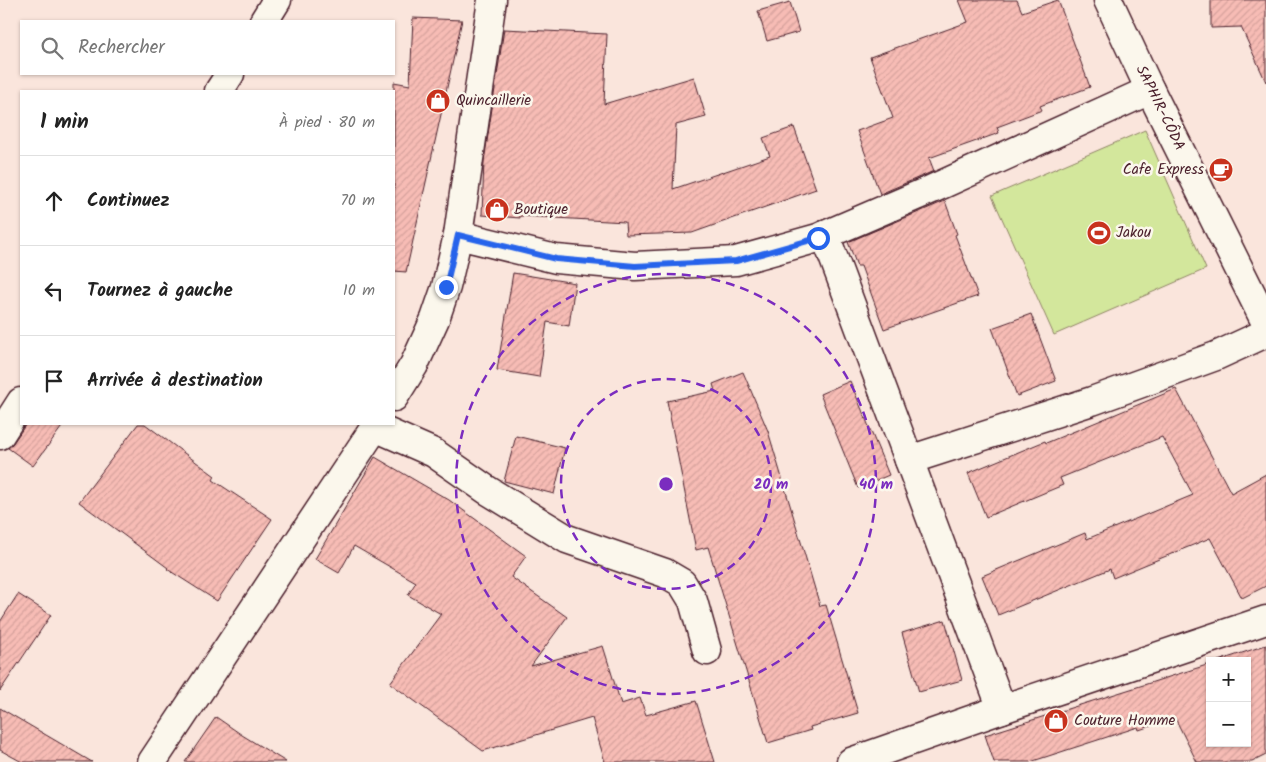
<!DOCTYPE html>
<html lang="fr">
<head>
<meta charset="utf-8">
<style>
	:root { --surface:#fff; --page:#f6f6f6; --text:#222; --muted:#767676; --line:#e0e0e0 }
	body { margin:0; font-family:Kalam,sans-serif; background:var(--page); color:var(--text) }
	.controls { position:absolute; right:15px; bottom:15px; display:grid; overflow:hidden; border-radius:0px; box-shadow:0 1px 4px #0004 }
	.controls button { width:45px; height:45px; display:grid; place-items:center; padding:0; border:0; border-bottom:1px solid var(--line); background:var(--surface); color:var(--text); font:25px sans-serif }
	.stop { position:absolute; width:15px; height:15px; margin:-11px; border:4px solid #2563eb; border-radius:50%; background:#fff }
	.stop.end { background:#2563eb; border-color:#fff; box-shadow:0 1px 5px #0008 }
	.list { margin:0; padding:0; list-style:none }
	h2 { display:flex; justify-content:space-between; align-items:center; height:65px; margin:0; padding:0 20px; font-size:21px }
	h2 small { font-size:16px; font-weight:400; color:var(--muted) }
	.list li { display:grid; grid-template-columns:32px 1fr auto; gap:15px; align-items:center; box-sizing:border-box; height:90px; padding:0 20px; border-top:1px solid var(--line) }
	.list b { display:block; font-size:19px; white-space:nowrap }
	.list em { font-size:16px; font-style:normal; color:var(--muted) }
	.icon { flex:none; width:28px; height:28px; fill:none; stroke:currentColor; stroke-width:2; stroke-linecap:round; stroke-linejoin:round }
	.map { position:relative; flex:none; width:1266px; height:762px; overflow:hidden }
	.search { position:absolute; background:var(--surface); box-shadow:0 1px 4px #0004; left:20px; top:20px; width:375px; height:55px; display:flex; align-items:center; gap:12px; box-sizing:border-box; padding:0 18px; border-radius:0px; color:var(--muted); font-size:19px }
	.panel { position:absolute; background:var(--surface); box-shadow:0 1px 4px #0004; left:20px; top:90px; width:375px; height:335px; border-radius:0px }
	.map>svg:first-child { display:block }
</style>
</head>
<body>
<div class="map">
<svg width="1266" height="762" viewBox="0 0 1266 762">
	<defs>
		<pattern id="building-hatch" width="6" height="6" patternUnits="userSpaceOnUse" patternTransform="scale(1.25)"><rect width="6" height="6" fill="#f7bcb5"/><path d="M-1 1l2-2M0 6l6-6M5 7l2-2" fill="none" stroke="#d5a19c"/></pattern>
	</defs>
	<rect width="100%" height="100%" fill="#fae5dc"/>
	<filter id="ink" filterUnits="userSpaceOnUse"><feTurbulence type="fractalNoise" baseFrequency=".02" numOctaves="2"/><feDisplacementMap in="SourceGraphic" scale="10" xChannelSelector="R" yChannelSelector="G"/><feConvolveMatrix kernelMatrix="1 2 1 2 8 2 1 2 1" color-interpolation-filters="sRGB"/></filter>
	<g filter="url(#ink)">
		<path fill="#d3e79c" stroke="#8e8364" d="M1145,130L1206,269L1054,335L992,196Z"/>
		<g fill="url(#building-hatch)" stroke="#4a1f2b">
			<path d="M959,0H1017L1022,12L1058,0L1090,87L1040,106L1042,110L997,127L999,133L929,158L934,171L880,194L857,131L893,118L870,57L968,22Z"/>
			<path d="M1211,0H1266V82L1241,27L1211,28Z"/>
			<path d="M790,2L799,32L767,41L758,11Z"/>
			<path d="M413,18L462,20L406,272L394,271V82L410,85Z"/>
			<path d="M504,29L607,34L604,104L694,77L706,117L676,125L673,189L770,156L763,138L794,127L816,189L692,233L626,235L625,222L520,216V218L482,215L484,161Z"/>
			<path d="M945,201L957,234L955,235L978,296L884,329L861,266H857L848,242Z"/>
			<path d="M513,273L575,283L569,326L547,322L539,377L497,370Z"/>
			<path d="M1031,314L1056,381L1017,396L992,328Z"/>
			<path d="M743,372L768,431L820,606L826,605L858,713L810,727L811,730L768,743L708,547L696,550L667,401L715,391L713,384Z"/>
			<path d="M850,381L889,475L858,488L820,394Z"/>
			<path d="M1176,389L1231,493L1266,474V586L1242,598L1210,538L1113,578L1110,569L998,615L982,576L1085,533L1087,539L1193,495L1162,437L1060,478L1063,485L986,517L968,473L1045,441L1046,443Z"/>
			<path d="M26,424H64L33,466L8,448L13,443Z"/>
			<path d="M138,424H145L215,476L213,480L272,519L217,601L167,569L168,568L79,502Z"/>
			<path d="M516,436L565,448L554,494L504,481Z"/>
			<path d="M375,457L449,500L526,556L511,577L567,617L531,666L603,646L621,704L640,698L646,715L696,701L715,762H605L592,718L483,751L390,683L441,614L408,595L416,582L354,546L339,573L315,559Z"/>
			<path d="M18,594L51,615L0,691V622Z"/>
			<path d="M945,620L962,680L919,692L902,633Z"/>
			<path d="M1266,645V755L1252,762H1197L1175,718L1139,730L1138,727L1030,762H994L985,735L1210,664V743H1247V661H1218Z"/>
			<path d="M0,708L92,762H22L0,750Z"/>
			<path d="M216,717L242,735L286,762H185Z"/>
		</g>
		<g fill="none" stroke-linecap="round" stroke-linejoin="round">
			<defs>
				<g id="street">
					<path d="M1108,0L1150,90L1266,323"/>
					<path d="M264,21L277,0"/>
					<path d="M219,91L230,74"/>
					<path d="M458,235L556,259L635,266L736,261L818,238L930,190L1150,90"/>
					<path d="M825,235L1002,709"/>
					<path d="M394,397L414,365L435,319L446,287L458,235L492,0"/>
					<path d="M375,427L434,453L487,490L567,539L665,573L682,583L693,601L707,651"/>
					<path d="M0,435L21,402"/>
					<path d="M909,460L1092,401L1216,356L1266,333"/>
					<path d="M152,762L377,424"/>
					<path d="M851,762L1002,709L1266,620"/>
				</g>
			</defs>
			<use href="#street" stroke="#4a1f2b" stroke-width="31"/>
			<use href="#street" stroke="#fbf7ec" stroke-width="28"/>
		</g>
	</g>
	<g fill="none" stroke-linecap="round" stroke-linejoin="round" filter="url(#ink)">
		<path stroke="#2563eb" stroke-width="6" d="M446,287L458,235L556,259L635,266L736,261L818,238"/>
	</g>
	<g fill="none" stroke="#7b2cbf" stroke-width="2.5" stroke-dasharray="9 6">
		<circle cx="666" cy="484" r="105"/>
		<circle cx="666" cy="484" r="210"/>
	</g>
	<defs>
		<symbol id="shop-disc" viewBox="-11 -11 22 22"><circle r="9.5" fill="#c8321e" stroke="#fbf7ec"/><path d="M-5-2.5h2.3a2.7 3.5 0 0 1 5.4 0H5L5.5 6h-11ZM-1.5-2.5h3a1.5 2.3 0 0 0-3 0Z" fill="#fff"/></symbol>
		<symbol id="cafe-disc" viewBox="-11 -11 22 22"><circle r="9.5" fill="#c8321e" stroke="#fbf7ec"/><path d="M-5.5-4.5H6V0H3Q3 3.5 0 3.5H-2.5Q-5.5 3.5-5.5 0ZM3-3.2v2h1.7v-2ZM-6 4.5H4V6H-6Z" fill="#fff"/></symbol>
		<symbol id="stadium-disc" viewBox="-11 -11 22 22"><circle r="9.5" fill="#c8321e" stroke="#fbf7ec"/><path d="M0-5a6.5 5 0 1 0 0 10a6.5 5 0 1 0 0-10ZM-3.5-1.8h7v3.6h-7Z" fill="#fff"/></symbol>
	</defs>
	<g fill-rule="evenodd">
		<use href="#shop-disc" x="424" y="87" width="28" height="28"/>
		<use href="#cafe-disc" x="1207" y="156" width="28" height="28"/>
		<use href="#shop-disc" x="483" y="196" width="28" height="28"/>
		<use href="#stadium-disc" x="1085" y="219" width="28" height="28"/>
		<use href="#shop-disc" x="1042" y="707" width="28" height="28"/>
	</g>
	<g text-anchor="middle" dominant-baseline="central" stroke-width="5" stroke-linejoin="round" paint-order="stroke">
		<g font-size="15" fill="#4a1f2b" stroke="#fbf7ec" text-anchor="start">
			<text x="456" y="101">Quincaillerie</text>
			<text x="1204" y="170" text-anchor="end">Cafe Express</text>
			<text x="514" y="210">Boutique</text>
			<text x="1116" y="233">Jakou</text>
			<text x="1074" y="721">Couture Homme</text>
		</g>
		<g font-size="15" fill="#4a1f2b" stroke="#fbf7ec">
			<text transform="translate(1160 108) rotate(64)">SAPHIR-CÔDA</text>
		</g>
	</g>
	<circle cx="666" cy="484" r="8" fill="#7b2cbf" stroke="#fbf7ec" stroke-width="2.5"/>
	<g font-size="15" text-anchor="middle" font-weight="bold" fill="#7b2cbf" stroke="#fbf7ec" stroke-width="5" stroke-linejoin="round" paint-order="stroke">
		<text x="771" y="489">20 m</text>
		<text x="876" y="489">40 m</text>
	</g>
</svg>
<div class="controls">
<button>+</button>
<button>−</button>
</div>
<div class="stop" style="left:818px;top:238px"></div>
<div class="stop end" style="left:446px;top:287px"></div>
<div class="search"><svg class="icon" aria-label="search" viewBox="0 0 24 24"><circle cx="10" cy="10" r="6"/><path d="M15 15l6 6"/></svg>Rechercher</div>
<section class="panel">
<h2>1 min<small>À pied · 80 m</small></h2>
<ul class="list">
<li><svg class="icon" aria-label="ahead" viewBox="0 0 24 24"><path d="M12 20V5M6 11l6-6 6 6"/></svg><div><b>Continuez</b></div><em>70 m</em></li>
<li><svg class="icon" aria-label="left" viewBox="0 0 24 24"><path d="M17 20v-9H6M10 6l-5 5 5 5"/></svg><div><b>Tournez à gauche</b></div><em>10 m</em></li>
<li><svg class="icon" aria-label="arrive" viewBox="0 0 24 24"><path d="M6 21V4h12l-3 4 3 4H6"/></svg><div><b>Arrivée à destination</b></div></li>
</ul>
</section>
</div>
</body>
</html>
